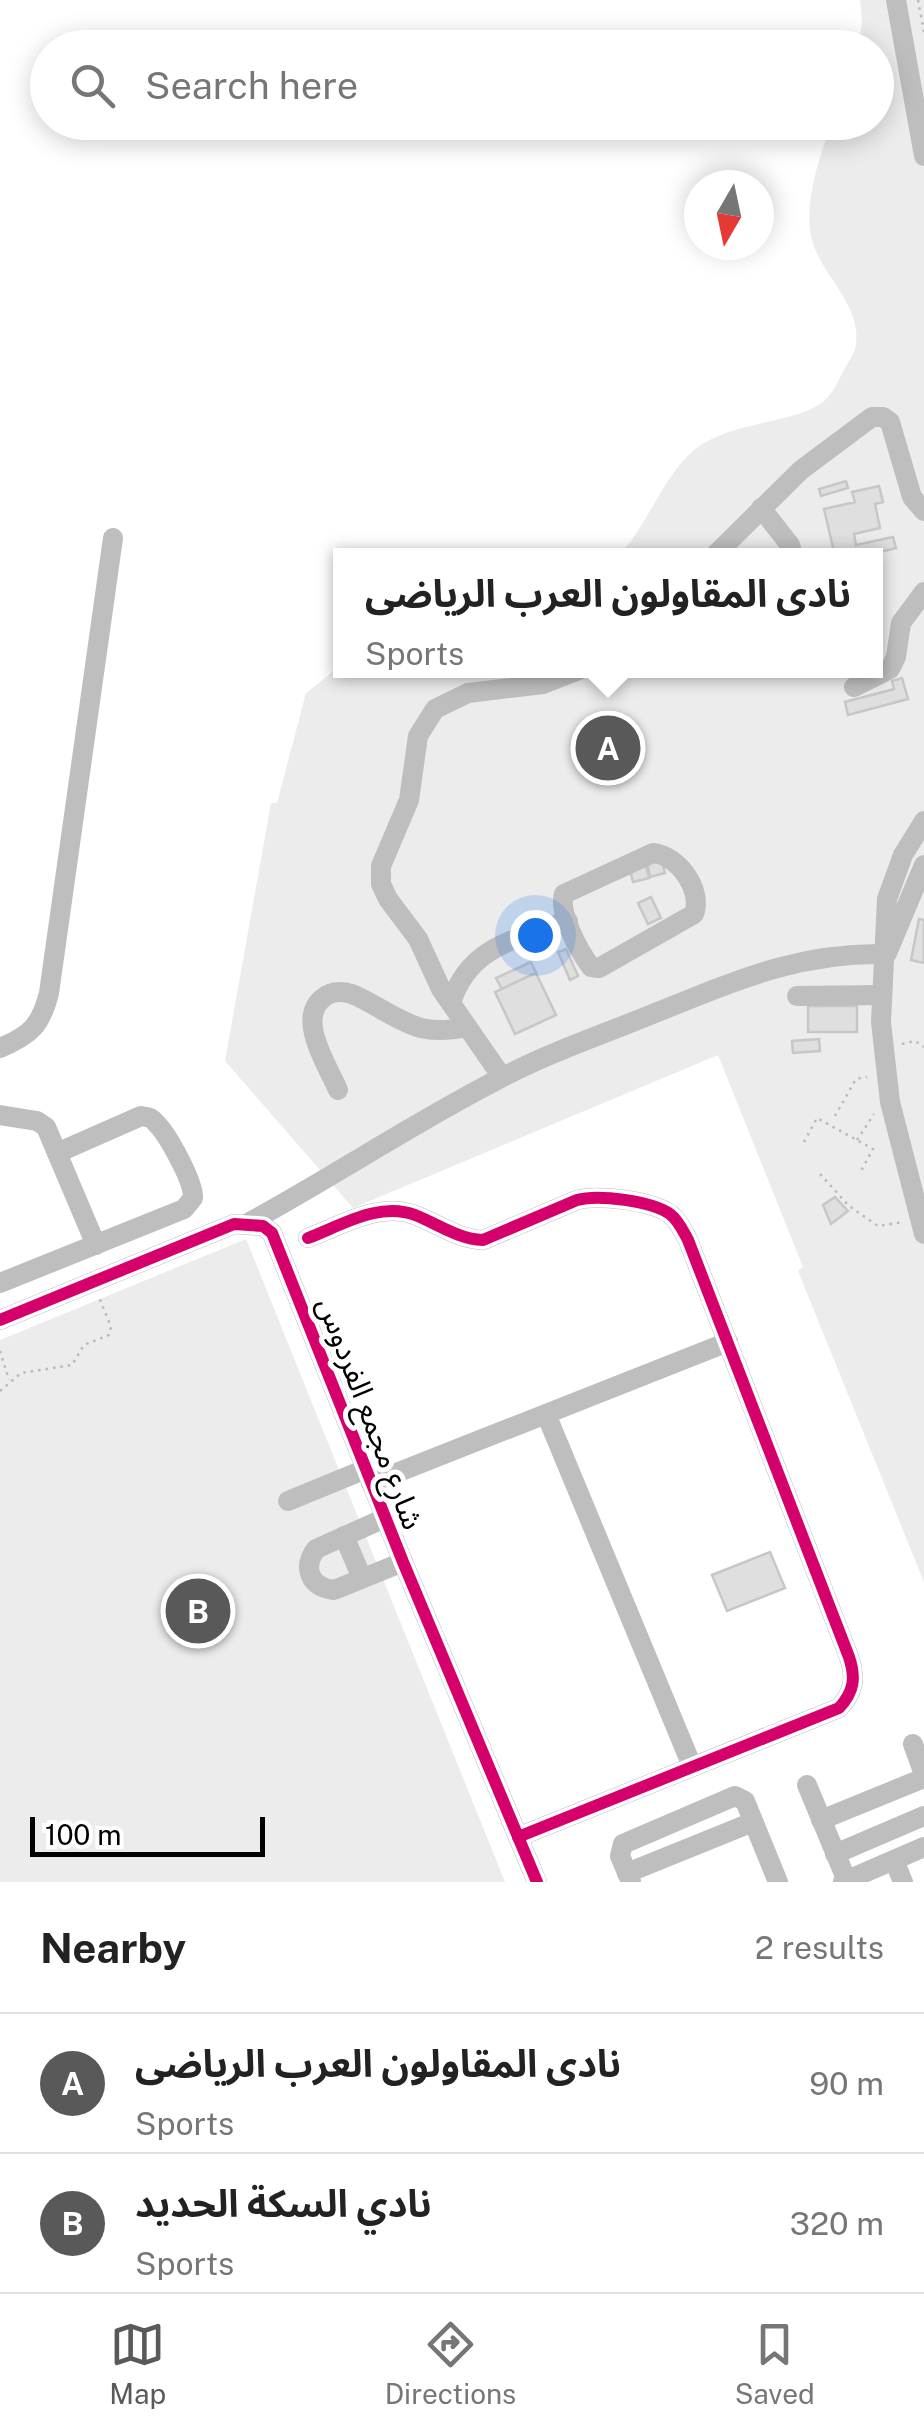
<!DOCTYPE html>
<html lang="en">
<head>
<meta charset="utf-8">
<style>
	:root { --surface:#fff; --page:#f2f2f2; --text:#222; --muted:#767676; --line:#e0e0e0; --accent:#595959 }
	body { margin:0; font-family:"Public Sans","Noto Sans Arabic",sans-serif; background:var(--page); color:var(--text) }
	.compass { position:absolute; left:684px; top:170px; width:90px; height:90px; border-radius:50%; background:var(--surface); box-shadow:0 5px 25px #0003; rotate:189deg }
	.scale { position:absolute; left:30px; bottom:25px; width:235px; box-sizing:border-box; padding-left:10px; border:5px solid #000; border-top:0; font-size:28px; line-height:35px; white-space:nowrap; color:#000; -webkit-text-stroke:8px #fff; paint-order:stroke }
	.you { position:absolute; left:535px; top:935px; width:35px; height:35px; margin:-25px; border:8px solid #fff; border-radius:50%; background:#1a73e8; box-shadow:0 0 0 15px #1a73e833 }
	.badge { display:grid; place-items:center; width:65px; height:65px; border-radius:50%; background:var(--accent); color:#fff; font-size:32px; font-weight:700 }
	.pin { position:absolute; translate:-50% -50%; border:5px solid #fff; box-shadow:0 2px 10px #0006 }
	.popup { position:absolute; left:333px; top:548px; width:550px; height:130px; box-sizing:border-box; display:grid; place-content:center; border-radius:0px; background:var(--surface); filter:drop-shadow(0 2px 8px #0005); font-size:32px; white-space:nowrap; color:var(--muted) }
	.popup b { font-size:38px; color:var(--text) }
	.popup::after { content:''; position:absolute; left:50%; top:100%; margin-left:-20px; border:20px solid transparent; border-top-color:var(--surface) }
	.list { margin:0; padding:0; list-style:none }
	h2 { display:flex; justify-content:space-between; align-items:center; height:130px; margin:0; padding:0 40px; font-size:42px }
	h2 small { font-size:32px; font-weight:400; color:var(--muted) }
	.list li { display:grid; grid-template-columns:65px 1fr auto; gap:30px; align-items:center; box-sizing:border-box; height:140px; padding:0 40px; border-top:2px solid var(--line) }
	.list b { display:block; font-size:38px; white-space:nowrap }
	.list p { margin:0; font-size:32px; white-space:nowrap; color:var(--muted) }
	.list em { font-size:32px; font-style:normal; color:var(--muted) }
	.icon { flex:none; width:55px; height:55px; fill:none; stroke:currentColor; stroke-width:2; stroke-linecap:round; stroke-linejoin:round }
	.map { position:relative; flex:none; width:924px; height:1882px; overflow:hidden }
	.search { position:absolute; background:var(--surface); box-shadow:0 5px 25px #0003; left:30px; right:30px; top:30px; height:110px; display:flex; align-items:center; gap:25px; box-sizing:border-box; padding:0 35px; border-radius:55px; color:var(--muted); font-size:38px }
	.sheet { height:410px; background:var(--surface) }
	nav { display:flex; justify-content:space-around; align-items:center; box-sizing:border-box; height:140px; border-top:2px solid var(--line); background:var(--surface); font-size:28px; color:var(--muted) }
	nav a { display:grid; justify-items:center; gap:5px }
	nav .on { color:var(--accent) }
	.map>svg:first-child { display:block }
</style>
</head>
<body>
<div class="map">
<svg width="924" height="1882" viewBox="0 0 924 1882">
	<rect width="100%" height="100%" fill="#fff"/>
	<g fill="#ececec">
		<path d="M860,0H924V1582L798,1271L803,1267L718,1055L353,1208L225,1061L271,803H277L306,693L340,666V670H876V556L619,555C648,525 663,476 694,450C731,419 801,425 827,398C834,391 838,381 843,372C847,363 854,355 856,345C861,307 828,281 815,249C800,213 819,157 832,123L876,122V48L859,47L862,20Z"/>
		<path d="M246,1239L505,1882H0V1340Z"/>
	</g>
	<g fill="#dfdfdf" stroke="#c7c7c7" stroke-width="2.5">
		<path d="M846,481L848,488L821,496L819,489Z"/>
		<path d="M879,486L883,502L875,504L880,528L854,534L856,545L893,537L896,548L864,556H835L824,509L855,502L852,492Z"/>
		<path d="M902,678L908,699L848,715L845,702L894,689L892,681Z"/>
		<path d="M661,858L665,873L650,877L647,862Z"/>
		<path d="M645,862L649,878L633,882L629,866Z"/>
		<path d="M651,897L661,918L648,924L638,903Z"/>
		<path d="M919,919L924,920V963L911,960Z"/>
		<path d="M566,949L578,976L570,980L558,952Z"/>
		<path d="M531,962L536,973L502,989L496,978Z"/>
		<path d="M536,973L556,1015L515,1034L495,992Z"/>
		<rect x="808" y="1006" width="49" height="26"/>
		<path d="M819,1039L820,1051L793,1053L792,1041Z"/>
		<path d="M835,1197L848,1211L831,1224L823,1205Z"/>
		<path d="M770,1552L785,1588L727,1611L712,1575Z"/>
	</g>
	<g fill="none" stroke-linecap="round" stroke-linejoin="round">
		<g stroke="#b9b9b9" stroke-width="2.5" stroke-dasharray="2.5 5" stroke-linecap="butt">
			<path d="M918,0L924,32"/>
			<path d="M902,1044L915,1041L924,1047"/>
			<path d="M835,1116L856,1079L867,1077"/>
			<path d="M857,1140L874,1114"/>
			<path d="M804,1142L817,1118L873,1149L861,1171"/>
			<path d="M820,1174L849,1206L878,1226L904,1222"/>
			<path d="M0,1351L9,1380"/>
			<path d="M0,1391L21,1373L72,1365L84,1345L109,1335L111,1327L99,1297"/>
		</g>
		<g stroke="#bebebe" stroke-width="20">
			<path d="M896,0L924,156"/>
			<path d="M761,508L790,545L793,556"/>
			<path d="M714,556L801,470L872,417H883L890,422L912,497L924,511"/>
			<path d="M854,687L890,669L896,657L901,623L924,592"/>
			<path d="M924,821L903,855L887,899L881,1022L890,1102L924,1234"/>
			<path d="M653,853C678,855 703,890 694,914L599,968L591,967C579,951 558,913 564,894Z"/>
			<path d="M887,953L924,865"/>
			<path d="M797,996L881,995"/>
			<path d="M451,1003C469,945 518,939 568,921"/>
			<path d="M0,1048C31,1035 41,1025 49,993L113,538"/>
			<path d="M502,1077L441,989L418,939L388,899L381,884V866L409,800L418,736L435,709L468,693L543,684L579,670"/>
			<path d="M338,1090C328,1066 296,1019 323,998C331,991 342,991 352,994C376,1004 396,1021 421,1028C437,1032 452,1030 467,1027"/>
			<path d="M0,1115L37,1121L46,1127L96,1245"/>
			<path d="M248,1223C333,1177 413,1123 499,1079C550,1052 607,1033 660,1011C738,980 800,952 886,954"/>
			<path d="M308,1238C340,1226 380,1201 415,1215C438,1224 458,1239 483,1240L577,1200C598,1194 652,1201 670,1214C679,1221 683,1231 688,1240L849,1657C856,1678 854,1692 839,1708L518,1837"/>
			<path d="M0,1283L184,1209L193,1198C194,1182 168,1135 156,1123C150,1116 149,1118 141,1116L57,1153"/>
			<path d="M0,1320L234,1224L263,1226L272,1233L403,1562L537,1882"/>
			<path d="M546,1414L692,1766"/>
			<path d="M371,1483L728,1342"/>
			<path d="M288,1501L366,1469"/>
			<path d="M385,1518L316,1549C302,1568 310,1587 334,1590L403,1562"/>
			<path d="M344,1536L362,1578"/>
			<path d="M913,1744L924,1774"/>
			<path d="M807,1785L847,1881"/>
			<path d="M821,1820L924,1778"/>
			<path d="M835,1854L924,1816"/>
			<path d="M894,1860L903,1882"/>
			<path d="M627,1873L753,1822"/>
			<path d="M631,1882L620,1856L623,1844L735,1796L745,1801L778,1882"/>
			<path d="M843,1882L924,1847"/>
		</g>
		<defs>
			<g id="cycleway">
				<path d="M308,1238C340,1226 380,1201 415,1215C438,1224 458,1239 483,1240L577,1200C598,1194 652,1201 670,1214C679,1221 683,1231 688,1240L849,1657C856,1678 854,1692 839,1708L518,1837"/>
				<path d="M0,1320L234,1224L263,1226L272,1233L403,1562L537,1882"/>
			</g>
		</defs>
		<use href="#cycleway" stroke="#fff" stroke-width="19"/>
		<use href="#cycleway" stroke="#d6006c" stroke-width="12"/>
	</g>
	<g text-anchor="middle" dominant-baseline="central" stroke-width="10" stroke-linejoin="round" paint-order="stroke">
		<g font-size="30" fill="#000" stroke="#fff">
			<text transform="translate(371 1413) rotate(69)">شارع مجمع الفردوس</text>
		</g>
	</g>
</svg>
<svg class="compass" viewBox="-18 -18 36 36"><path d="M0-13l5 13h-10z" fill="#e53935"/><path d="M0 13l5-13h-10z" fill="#767676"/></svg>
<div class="scale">100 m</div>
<div class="you"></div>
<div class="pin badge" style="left:608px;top:748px">A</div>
<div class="popup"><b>نادى المقاولون العرب الرياضى</b>Sports</div>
<div class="pin badge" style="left:198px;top:1611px">B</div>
<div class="search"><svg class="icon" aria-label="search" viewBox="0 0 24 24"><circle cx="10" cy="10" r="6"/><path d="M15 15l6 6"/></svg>Search here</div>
</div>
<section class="sheet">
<h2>Nearby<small>2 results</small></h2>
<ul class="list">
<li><span class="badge">A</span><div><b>نادى المقاولون العرب الرياضى</b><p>Sports</p></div><em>90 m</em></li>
<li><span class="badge">B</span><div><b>نادي السكة الحديد</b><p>Sports</p></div><em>320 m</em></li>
</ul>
</section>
<nav>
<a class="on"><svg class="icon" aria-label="map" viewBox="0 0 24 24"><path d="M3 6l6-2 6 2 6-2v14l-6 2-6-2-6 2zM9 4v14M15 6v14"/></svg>Map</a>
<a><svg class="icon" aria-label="directions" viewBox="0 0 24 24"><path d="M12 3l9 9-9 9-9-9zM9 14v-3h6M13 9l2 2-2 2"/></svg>Directions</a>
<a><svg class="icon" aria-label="saved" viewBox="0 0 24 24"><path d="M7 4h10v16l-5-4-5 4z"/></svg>Saved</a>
</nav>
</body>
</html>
